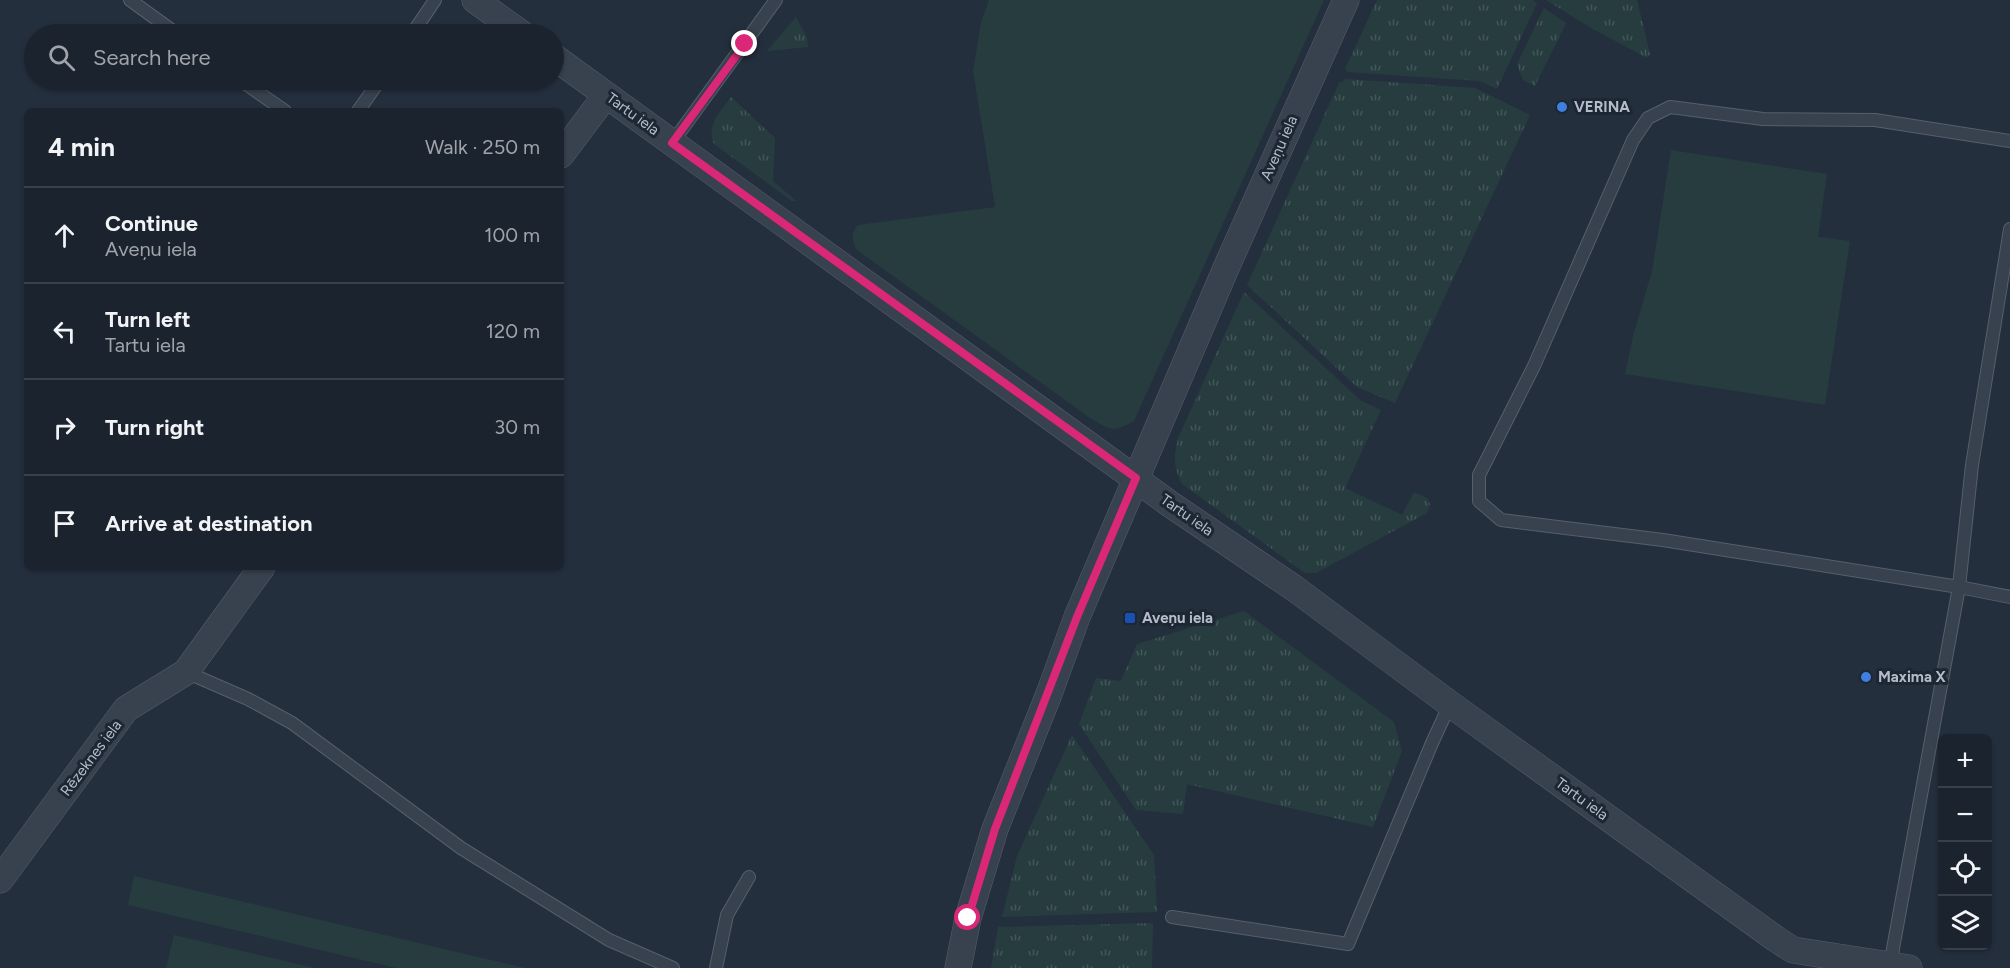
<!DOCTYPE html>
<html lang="en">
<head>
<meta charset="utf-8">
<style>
	:root { --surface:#1b232e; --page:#282f3a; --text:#f1f3f6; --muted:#a0a4aa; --line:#39404a }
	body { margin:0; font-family:Figtree,sans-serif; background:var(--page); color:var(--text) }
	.controls { position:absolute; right:18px; bottom:18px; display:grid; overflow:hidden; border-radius:9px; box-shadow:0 2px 4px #0004 }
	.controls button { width:54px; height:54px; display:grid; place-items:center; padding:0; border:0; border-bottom:2px solid var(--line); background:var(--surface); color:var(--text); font:30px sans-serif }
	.stop { position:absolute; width:18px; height:18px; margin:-14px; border:4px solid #db2777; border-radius:50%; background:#fff }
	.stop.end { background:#db2777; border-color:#fff; box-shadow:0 2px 6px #0008 }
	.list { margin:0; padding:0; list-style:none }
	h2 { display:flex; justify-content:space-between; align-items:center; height:78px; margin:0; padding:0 24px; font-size:26px }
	h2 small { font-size:20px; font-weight:400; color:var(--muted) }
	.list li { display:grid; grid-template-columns:39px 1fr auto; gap:18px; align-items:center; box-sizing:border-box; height:96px; padding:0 24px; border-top:2px solid var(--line) }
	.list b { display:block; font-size:22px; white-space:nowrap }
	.list p { margin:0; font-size:20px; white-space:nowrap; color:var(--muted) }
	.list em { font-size:20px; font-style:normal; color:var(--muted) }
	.icon { flex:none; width:33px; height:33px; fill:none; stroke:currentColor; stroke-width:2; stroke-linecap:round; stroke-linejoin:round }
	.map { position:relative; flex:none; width:2010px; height:968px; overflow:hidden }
	.search { position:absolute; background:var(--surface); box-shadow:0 2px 4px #0004; left:24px; top:24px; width:540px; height:66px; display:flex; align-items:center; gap:15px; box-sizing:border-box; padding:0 21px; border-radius:33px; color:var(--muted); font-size:22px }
	.panel { position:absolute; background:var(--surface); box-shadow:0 2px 4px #0004; left:24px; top:108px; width:540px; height:462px; border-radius:9px }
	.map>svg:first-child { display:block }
</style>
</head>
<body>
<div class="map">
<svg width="2010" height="968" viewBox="0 0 2010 968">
	<defs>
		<pattern id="grass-tufts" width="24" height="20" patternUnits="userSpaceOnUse" patternTransform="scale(1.5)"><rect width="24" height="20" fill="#263c3f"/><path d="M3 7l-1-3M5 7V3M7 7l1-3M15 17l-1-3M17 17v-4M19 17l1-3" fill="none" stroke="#435659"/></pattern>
	</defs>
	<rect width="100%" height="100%" fill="#242f3e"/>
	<g fill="url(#grass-tufts)">
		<path d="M1377,0H1533L1537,3L1497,89L1480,81L1347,72L1345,69Z"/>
		<path d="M1546,0H1637L1650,54L1647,58L1591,28Z"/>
		<path d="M1544,8L1566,23L1535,86L1523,80L1517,64Z"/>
		<path d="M796,17L807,38L808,47L767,51Z"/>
		<path d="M1346,79L1475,88L1530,115L1395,403L1357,387L1247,285L1339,83Z"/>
		<path d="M731,97L775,138L773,181L796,201H792L714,144C706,125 720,112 731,97Z"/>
		<path d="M1244,292L1360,400L1381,410L1345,488L1402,515L1414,492L1427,498L1430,504L1427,513L1316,573H1305L1182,484C1173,466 1173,455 1179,436Z"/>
		<path d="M1244,611L1394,722L1402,751L1373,827L1187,784L1183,814L1136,810L1079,724L1096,678L1121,681L1137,644Z"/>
		<path d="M1072,735L1154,855L1157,912L1002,917L1017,856Z"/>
		<path d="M1153,923L1152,968H991L998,927Z"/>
	</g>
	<g fill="#263c3f">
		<path d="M989,0H1324L1134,421C1114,433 1109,430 1090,418L857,250C852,241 850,233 858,225L995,207L973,71L981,22Z"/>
		<path d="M1671,150L1827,174L1818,237L1850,241L1825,405L1625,374L1633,336L1652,271Z"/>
		<path d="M134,876L525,968H396L128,905Z"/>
		<path d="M174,935L315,968H166Z"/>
	</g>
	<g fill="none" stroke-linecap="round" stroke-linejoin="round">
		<defs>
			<g id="service">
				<path d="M130,0L177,34"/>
				<path d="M412,34L435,0"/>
				<path d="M240,80L285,111"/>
				<path d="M358,111L380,80"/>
				<path d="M2010,141L1875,120L1763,119L1670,107L1648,118L1633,140L1534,366L1479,475V501L1501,520L1663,540L1959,587L2010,597"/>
				<path d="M672,143L776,0"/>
				<path d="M186,672L248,699L292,723L461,848L609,940L673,968"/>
				<path d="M1172,917L1348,944L1432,743L1450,704"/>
				<path d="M1890,965L1959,587L1972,465L2010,229"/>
				<path d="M716,968L727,915L749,877"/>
			</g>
			<g id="minor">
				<path d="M475,0L522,34"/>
				<path d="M554,57L1170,504L1294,588L1450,704L1776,939L1793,950L1909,968"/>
				<path d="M561,155L606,95"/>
				<path d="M0,880L126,709L186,672L262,567"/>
				<path d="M958,968L968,918L995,829L1049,694L1077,617L1226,268L1346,0"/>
			</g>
		</defs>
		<use href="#service" stroke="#565f6c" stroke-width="14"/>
		<use href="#minor" stroke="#565f6c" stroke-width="27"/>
		<use href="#service" stroke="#38414e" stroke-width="12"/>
		<use href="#minor" stroke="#38414e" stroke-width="26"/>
	</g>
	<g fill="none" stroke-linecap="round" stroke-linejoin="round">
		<path stroke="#db2777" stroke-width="8" d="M745,44L672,143L1136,478L1077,617L995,829L968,918"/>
	</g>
	<g fill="#3f7fe0" stroke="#1d2633" stroke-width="2">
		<circle cx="1562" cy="107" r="6"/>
		<circle cx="1866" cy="677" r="6"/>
	</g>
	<rect fill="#1a4fb4" stroke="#1d2633" stroke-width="2" x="1124" y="612" width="12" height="12" rx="3"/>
	<g text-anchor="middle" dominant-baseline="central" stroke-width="6" stroke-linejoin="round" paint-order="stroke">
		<g font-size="15" font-weight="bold" fill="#b4bcc9" stroke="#1d2633" text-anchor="start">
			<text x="1574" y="107">VERINA</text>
			<text x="1142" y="618">Aveņu iela</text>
			<text x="1878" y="677">Maxima X</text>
		</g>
		<g font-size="15" fill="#b4bcc9" stroke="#1d2633">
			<text transform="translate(633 114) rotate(36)">Tartu iela</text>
			<text transform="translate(1279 148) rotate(-66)">Aveņu iela</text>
			<text transform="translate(1187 515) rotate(35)">Tartu iela</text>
			<text transform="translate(91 758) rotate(-53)">Rēzeknes iela</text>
			<text transform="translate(1582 799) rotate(36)">Tartu iela</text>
		</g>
	</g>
</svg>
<div class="controls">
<button>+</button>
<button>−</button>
<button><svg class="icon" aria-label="locate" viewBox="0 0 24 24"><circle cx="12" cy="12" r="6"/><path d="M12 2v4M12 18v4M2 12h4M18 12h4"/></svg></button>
<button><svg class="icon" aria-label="layers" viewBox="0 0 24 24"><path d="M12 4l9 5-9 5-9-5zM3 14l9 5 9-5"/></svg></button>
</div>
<div class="stop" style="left:968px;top:918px"></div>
<div class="stop end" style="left:745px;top:44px"></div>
<div class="search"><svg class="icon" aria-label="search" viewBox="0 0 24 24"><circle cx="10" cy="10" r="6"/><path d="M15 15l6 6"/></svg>Search here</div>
<section class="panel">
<h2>4 min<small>Walk · 250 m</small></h2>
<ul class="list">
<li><svg class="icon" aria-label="ahead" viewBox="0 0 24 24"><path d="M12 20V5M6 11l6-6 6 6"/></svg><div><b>Continue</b><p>Aveņu iela</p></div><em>100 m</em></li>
<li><svg class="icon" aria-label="left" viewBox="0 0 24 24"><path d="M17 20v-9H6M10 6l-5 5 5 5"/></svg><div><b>Turn left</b><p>Tartu iela</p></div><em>120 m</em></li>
<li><svg class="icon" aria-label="right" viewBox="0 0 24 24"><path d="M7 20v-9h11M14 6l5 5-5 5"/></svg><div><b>Turn right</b></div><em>30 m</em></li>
<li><svg class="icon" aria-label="arrive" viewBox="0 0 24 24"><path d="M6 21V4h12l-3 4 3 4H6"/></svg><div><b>Arrive at destination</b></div></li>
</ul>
</section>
</div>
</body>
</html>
